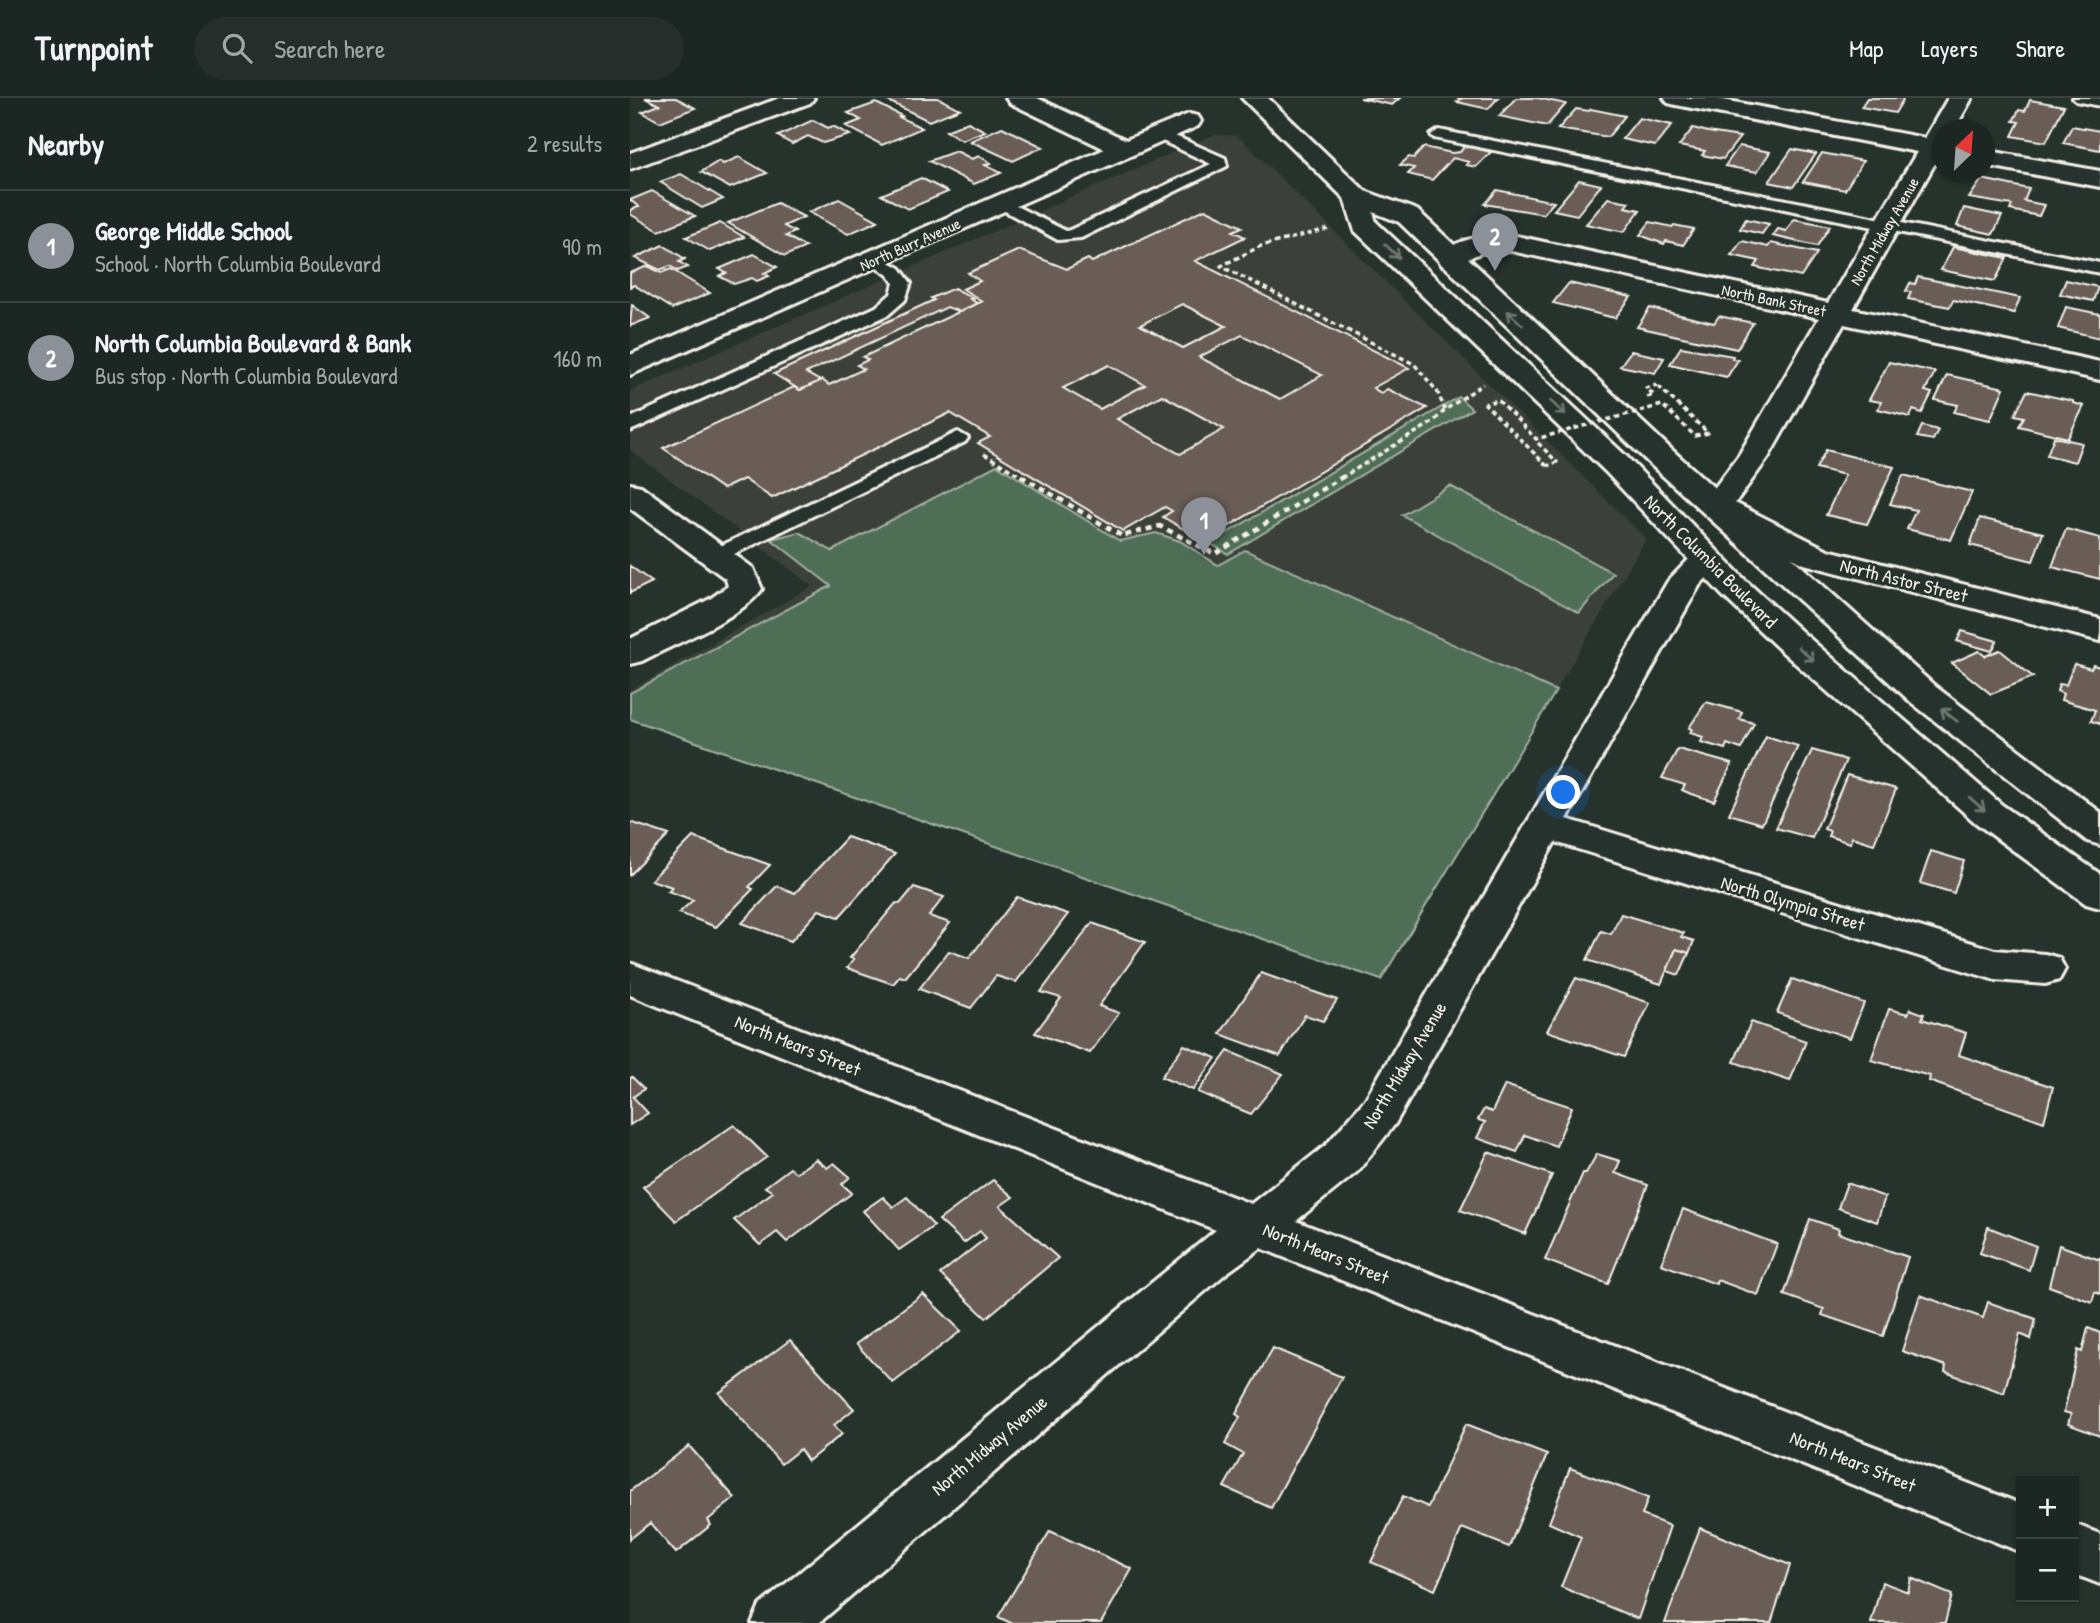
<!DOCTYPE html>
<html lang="en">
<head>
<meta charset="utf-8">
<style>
	:root { --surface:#1c2622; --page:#252e2a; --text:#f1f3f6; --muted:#a0a5a5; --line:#3a4340; --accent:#8c9099 }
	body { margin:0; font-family:"Patrick Hand",sans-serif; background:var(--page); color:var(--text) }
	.controls { position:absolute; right:21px; bottom:21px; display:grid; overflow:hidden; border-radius:0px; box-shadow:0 2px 5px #0004 }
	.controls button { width:63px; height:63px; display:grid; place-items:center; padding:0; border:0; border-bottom:2px solid var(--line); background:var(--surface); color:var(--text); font:35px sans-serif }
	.compass { position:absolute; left:1302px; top:21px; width:63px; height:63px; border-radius:50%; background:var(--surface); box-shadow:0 2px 5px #0004; rotate:25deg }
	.you { position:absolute; left:934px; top:695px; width:24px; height:24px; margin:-18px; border:5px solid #fff; border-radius:50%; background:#1a73e8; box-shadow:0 0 0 10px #1a73e833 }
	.badge { display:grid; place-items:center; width:46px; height:46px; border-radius:50%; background:var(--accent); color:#fff; font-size:23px; font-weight:700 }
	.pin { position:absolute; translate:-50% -58px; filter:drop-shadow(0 2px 4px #0008) }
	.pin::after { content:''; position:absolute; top:37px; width:24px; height:21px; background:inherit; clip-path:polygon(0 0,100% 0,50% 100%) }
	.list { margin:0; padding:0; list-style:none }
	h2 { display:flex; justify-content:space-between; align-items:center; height:91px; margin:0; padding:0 28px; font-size:30px }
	h2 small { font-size:23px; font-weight:400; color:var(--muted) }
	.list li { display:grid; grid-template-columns:46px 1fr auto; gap:21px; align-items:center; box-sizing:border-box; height:112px; padding:0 28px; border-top:2px solid var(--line) }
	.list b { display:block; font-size:26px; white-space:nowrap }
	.list p { margin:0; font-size:23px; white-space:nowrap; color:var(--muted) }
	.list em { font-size:23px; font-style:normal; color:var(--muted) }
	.icon { flex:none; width:38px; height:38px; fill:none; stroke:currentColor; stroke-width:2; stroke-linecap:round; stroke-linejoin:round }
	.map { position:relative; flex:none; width:1470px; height:1525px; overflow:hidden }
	header { display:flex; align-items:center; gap:42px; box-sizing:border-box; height:98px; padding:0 35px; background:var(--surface); border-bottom:2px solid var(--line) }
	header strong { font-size:33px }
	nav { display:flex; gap:38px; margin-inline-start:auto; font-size:24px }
	.search { width:490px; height:63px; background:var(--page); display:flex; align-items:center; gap:18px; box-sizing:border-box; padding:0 24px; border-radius:38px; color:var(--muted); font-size:26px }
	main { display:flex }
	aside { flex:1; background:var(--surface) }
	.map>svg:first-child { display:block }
</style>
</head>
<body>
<header>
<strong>Turnpoint</strong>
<div class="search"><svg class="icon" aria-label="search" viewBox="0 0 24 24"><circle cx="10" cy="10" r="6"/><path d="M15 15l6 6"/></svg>Search here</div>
<nav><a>Map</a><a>Layers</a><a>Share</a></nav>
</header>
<main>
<aside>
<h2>Nearby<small>2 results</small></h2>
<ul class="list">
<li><span class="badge">1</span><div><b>George Middle School</b><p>School · North Columbia Boulevard</p></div><em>90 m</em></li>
<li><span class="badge">2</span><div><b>North Columbia Boulevard &amp; Bank</b><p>Bus stop · North Columbia Boulevard</p></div><em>160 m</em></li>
</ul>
</aside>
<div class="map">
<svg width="1470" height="1525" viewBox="0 0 1470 1525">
	<rect width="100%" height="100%" fill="#26332d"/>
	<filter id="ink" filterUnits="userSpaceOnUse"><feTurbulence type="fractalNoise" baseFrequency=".0143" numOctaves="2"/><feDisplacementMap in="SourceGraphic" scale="14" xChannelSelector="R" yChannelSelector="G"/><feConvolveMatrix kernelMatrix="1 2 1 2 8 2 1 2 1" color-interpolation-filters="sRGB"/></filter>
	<g filter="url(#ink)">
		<path fill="#3a403a" d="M583,37L606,38L612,42L1016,441L752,883L0,622V592L183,488L0,352V293Z"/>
		<g fill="#4f6e57" stroke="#a2b0a0" stroke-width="2">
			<path d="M829,299L842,311L598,456L580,445Z"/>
			<path d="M367,367L490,443L526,435L550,443L588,467L615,452L926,593L751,882L0,621V595L201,488L141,441L169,434L202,453Z"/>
			<path d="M820,388L983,475L949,515L772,417Z"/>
		</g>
		<g fill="#695d57" stroke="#f4f1e8" stroke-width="2" fill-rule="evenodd">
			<path d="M15,0H46L65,10L30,24L12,14L29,7Z"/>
			<path d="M261,0H308L330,11L299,23L256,2Z"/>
			<path d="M730,0H770L762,7Z"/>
			<path d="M827,0H868L858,11L827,4L831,1Z"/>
			<path d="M886,0H908L936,6L917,28L869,18Z"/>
			<path d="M1237,0H1274L1265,15L1231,9Z"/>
			<path d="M1400,2L1434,8L1416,44L1382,38L1389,24L1383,23L1389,12L1395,13Z"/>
			<path d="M246,5L272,18L269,19L292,30L252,47L216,28L231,22L218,15Z"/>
			<path d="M946,11L959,13L961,11L995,18L978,39L928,31Z"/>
			<path d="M1009,20L1042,27L1025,48L992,41Z"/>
			<path d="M183,22L198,30L203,28L220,37L193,45L178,38L162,46L148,38Z"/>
			<path d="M338,24L355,33L332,42L316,33Z"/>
			<path d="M1442,28L1470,33V52L1433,45Z"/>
			<path d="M372,29L413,49L383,63L340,43Z"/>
			<path d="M1063,30L1078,34L1110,39L1093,61L1072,57L1075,53L1049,48Z"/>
			<path d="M835,48L861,54L846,69L836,67L839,64L823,60L802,82L778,76L784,70L770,67L779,59L784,60L794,49L822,55L830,54Z"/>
			<path d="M1109,48L1140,54L1127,74L1095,68Z"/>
			<path d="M1162,51L1186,56L1163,89L1139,84Z"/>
			<path d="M326,53L342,61L349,58L361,65L355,67L371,75L344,86L299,63Z"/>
			<path d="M1192,55L1233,63L1215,92L1173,84Z"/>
			<path d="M109,59L137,75L100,90L71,74L89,63L93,66Z"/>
			<path d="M51,76L93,101L72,110L30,84Z"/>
			<path d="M291,80L318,94L278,111L251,97Z"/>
			<path d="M1352,81L1399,91L1394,103L1414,107L1409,118L1380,112L1382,107L1339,100Z"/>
			<path d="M949,82L971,87L947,117L924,112Z"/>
			<path d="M867,92L924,104L913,116L855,106Z"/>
			<path d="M22,93L65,118L29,133L0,116V112L9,109L0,102Z"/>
			<path d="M978,100L999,104L995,109L1010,112L994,134L956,126Z"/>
			<path d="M209,101L248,123L218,136L179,114Z"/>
			<path d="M147,105L174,119L154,128L165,134L156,138L176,149L155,158L98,125Z"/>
			<path d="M1334,110L1372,118L1363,136L1327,128Z"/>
			<path d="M575,111L612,129L603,133L615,139L565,163L779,270L743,290L751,295L757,291L797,310L574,443L533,419L542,413L535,409L493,433L348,345L360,339L320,315L142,400L114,381L93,391L33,350L164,289L170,292L192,282L199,287L234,271L227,267L238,262L233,259L352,203L333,191L350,183L338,175L389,152L437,171L458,161L462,164ZM552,206L596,228L553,250L510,227ZM612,237L692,277L650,301L569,259ZM479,267L515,287L470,311L433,290ZM532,297L594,331L550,356L487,321Z"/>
			<path d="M1116,121L1139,126L1132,136L1110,131Z"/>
			<path d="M1164,121L1200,128L1187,148L1143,138L1148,131L1156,133Z"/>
			<path d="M1020,124L1042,129L1044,127L1064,131L1053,147L1036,143L1034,146L1010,137Z"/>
			<path d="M90,125L114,139L80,153L56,139Z"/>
			<path d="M1112,143L1138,149L1141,145L1187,155L1171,179L1125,169L1129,163L1101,157Z"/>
			<path d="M33,147L55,161L49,164L58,169L48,173L40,168L30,172L5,160Z"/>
			<path d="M1323,149L1377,160L1365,183L1311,172Z"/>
			<path d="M124,156L147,169L134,175L139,178L127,183L122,180L104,186L89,178L96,175L89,171Z"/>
			<path d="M18,168L31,175L41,171L80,195L42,211L4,187L0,189V175Z"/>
			<path d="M1288,179L1390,200L1384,215L1323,202L1320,209L1278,201L1281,194L1276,193L1280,185L1285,186Z"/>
			<path d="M1436,182L1468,189L1463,203L1430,196Z"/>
			<path d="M939,185L1001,199L985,220L923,205Z"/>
			<path d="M324,190L343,200L340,201L347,205L330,214L317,209L176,275L190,283L170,292L144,276L304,202L301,200Z"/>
			<path d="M2,207L20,220L0,228Z"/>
			<path d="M1436,209L1470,216V240L1428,230Z"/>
			<path d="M1020,210L1084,225L1089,218L1123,225L1107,251L1007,229Z"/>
			<path d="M1051,249L1103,258L1102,261L1108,262L1097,279L1040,266Z"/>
			<path d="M1001,253L1034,260L1025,275L990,268Z"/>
			<path d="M1259,264L1305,274L1295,293L1302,295L1292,315L1283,312L1280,319L1248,311L1251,304L1239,302Z"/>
			<path d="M1317,277L1374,290L1360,322L1324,314L1328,307L1305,302Z"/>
			<path d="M1397,293L1443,303V305L1454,308L1438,340L1389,328L1394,319L1385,317Z"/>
			<path d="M1292,328L1308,332L1303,342L1287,339Z"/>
			<path d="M1424,339L1452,345L1445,364L1417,357Z"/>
			<path d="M1196,352L1264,369L1237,426L1196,417L1215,377L1186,370Z"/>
			<path d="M1273,377L1342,394L1321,442L1277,431L1286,412L1260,406Z"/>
			<path d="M1350,420L1413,435L1403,463L1340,447Z"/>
			<path d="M1436,431L1470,440V481L1422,469Z"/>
			<path d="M0,468L22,484L0,495Z"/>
			<path d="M1332,533L1367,543L1362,553L1327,543Z"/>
			<path d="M1370,552L1403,579L1361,596L1322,565L1349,553L1355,558Z"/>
			<path d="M1444,566L1461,571L1463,567L1470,569V626L1461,623L1465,612L1431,602L1433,596L1427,593L1429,586L1436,587Z"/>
			<path d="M1076,604L1112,614L1109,621L1124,625L1111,651L1097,646L1095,651L1071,644L1073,639L1060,635L1062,631L1059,630Z"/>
			<path d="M1136,638L1168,648L1132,726L1099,716Z"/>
			<path d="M1048,651L1102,666L1084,703L1061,696L1052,692L1055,687L1032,680Z"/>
			<path d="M1182,652L1216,662L1182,740L1146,730Z"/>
			<path d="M1217,677L1266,691L1244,746L1222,739L1220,745L1198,738L1200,733L1194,731Z"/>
			<path d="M0,724L39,737L0,777Z"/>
			<path d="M63,739L140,767L119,789L123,791L86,829L49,815L63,802L38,793L42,789L21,782Z"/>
			<path d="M217,739L265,756L209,819L189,812L161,843L112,825L147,788L165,795Z"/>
			<path d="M1301,753L1334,763L1324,795L1290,785Z"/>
			<path d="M284,789L314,799L299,818L320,825L275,880L270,878L263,886L217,870L224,861L220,860L266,805L270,806Z"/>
			<path d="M387,799L438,816L386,884L366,878L341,910L289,891L319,853L339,860Z"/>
			<path d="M991,816L1054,835L1051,839L1064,843L1059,855L1046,851L1031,886L957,862L971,833L981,836Z"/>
			<path d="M462,825L515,844L469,908L489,915L460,955L405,935L431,900L411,894Z"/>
			<path d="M1046,851L1059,855L1049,877L1037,873Z"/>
			<path d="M631,875L707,902L693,923L675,917L650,958L590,936Z"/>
			<path d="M946,880L1020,905L994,959L917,933Z"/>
			<path d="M1162,881L1234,905L1220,940L1147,915Z"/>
			<path d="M1259,911L1278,916L1280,911L1294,916L1292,921L1336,935L1329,957L1423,989L1414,1024L1299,983L1300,978L1241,962Z"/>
			<path d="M1121,924L1176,943L1160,983L1104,964Z"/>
			<path d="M554,947L586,960L563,992L531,979Z"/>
			<path d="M598,953L653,976L621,1016L568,994Z"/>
			<path d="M2,979L14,991L3,999L18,1015L0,1027V980Z"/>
			<path d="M875,987L942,1009L926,1048L895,1037L887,1054L847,1040L855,1024L848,1022L854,1011L862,1014Z"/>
			<path d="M104,1027L137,1059L46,1123L13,1089Z"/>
			<path d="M858,1054L922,1077L895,1136L830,1112Z"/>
			<path d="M967,1056L990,1063L985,1075L1018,1087L978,1186L915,1162L953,1075H956Z"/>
			<path d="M186,1061L197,1070L204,1065L220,1079L212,1086L222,1095L157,1144L147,1134L130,1147L104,1122L143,1094L135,1089L160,1070L166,1075Z"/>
			<path d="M363,1082L383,1099L370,1108L428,1160L356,1220L310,1176L356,1140L350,1133L334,1145L309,1122Z"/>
			<path d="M1217,1085L1255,1099L1247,1124L1208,1110Z"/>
			<path d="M253,1099L263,1109L277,1099L304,1128L269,1152L233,1113Z"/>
			<path d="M1053,1111L1147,1146L1128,1197L1087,1182L1086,1186L1031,1166Z"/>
			<path d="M1180,1121L1209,1131L1208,1135L1278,1159L1253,1238L1192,1217L1194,1211L1154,1197Z"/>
			<path d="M1358,1129L1406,1148L1399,1172L1350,1155Z"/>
			<path d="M1429,1147L1470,1162V1159V1196L1465,1194L1462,1204L1419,1188Z"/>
			<path d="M293,1196L331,1233L263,1285L226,1246Z"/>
			<path d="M1290,1197L1353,1220L1358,1204L1406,1221L1401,1241L1390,1236L1374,1295L1315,1274L1316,1268L1272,1253Z"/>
			<path d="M1458,1230L1470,1235V1338L1438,1326L1441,1316L1434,1314L1448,1252L1452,1254Z"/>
			<path d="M160,1242L224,1311L204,1327L212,1336L178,1363L170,1351L151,1366L89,1295Z"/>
			<path d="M643,1250L712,1279L641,1410L594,1389L613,1356L595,1346L610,1319L606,1316Z"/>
			<path d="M836,1326L917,1357L879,1449L832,1430L805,1492L741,1464L773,1398L798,1409Z"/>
			<path d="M59,1348L105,1400L78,1422L81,1427L46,1455L20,1425L0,1441V1393Z"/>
			<path d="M940,1370L1018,1400L1012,1417L1040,1428L1008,1521L931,1489L951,1439L919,1425Z"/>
			<path d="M1070,1430L1160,1467L1141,1525H1035Z"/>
			<path d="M420,1433L502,1471L471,1525H381L368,1519Z"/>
			<path d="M1281,1480L1322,1497L1315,1525H1241L1252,1484L1278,1494Z"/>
		</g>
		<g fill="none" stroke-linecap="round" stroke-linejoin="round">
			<defs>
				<g id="lane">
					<path d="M1443,0H1470V8L1446,3Z"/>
					<path d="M529,31L595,60L597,68L451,140L428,142L362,106L370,101L376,103L436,133L440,132L581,66L524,39L521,36Z"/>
					<path d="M809,32L1470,165V175L804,40L801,37Z"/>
					<path d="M245,156L270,170L281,185L275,202L258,217L0,333V320L246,209L261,196L264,185L258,177L236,161Z"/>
					<path d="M328,334L338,340L335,344L92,462H78L75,458L78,454Z"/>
				</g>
				<g id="street">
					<path d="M150,0H184L180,5L0,71V55Z"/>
					<path d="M376,0H407L496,42L559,16L568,18L571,23L568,28L505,56L0,277V257L475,51L380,5Z"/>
					<path d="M1034,0H1083L1295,40L1318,0H1342L1324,32H1312V58H1309L1223,211L1470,264V282L1214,226L1138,360L1105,405L1198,452L1470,521V543L1174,466L1076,415L1071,408L1109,357L1189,220L877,152C868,153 857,152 848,156C834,161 829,171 812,167L808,161C823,139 853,139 877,136L1198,205L1287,54L1046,7L1038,5Z"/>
					<path d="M1354,52L1470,73V89L1354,67Z"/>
					<path d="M0,386L11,388L123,470L132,491C113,519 44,546 12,563L0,566V541L80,501L98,488L96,481L0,410Z"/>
					<path d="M1077,452L1089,455L1093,462L1069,488L937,721L1365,852L1415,856L1429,860L1435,871L1429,882L1415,886L1365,882L925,744L765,1026L728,1073L666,1123L1391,1406V1454L631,1150L595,1176L189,1525H122L130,1507L586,1132L0,897V865L621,1106L696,1047L735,1002L1038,483L1065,455Z"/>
					<path d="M1444,1426L1470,1436V1486L1444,1476Z"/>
				</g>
				<path id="secondary" d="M612,0H638L735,93L787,112L1042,352L1306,589L1470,714V747L1457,743L1282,605L1020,366L769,124L743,114L746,124L997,359L1115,482L1171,533L1372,707L1470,776V810L1456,806L1346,725L1147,549L1091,496L975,373L725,133L714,100Z"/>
			</defs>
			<use href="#lane" stroke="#f4f1e8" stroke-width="6"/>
			<use href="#street" stroke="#f4f1e8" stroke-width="6"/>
			<use href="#secondary" stroke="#f4f1e8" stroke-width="6"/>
			<g stroke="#f4f1e8" stroke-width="3.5" stroke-dasharray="5 3.5" stroke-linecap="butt">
				<path d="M698,131L631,148L591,168L784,266L807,293L815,312"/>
				<path d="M1017,299L1024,297L1016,290L1027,287"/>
				<path d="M908,345L927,364L917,368"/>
				<path d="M354,356L394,380"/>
				<path d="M711,380L803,324L815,312L853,286"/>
			</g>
			<path stroke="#f4f1e8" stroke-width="4.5" stroke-dasharray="6 5" stroke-linecap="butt" d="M391,378L492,438L530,428L585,456L714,378"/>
			<use href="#lane" fill="#26332d" fill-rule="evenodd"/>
			<use href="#street" fill="#26332d" fill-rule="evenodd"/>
			<use href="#secondary" fill="#26332d" fill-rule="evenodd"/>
			<path stroke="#f4f1e8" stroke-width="3.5" stroke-dasharray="5 3.5" stroke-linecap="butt" d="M917,368L855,306L868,302L906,341L1032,307L1065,338L1078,335L1027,287"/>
		</g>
		<defs><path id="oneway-shaft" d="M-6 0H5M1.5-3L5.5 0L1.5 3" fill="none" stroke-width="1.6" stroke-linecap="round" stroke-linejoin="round" transform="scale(1.75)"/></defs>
		<g stroke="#6e766e">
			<use href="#oneway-shaft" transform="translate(762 153) rotate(44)"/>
			<use href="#oneway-shaft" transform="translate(885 220) rotate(-137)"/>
			<use href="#oneway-shaft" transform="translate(928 310) rotate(44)"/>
			<use href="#oneway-shaft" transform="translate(1176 556) rotate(42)"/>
			<use href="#oneway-shaft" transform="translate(1319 617) rotate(-142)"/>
			<use href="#oneway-shaft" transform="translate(1347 706) rotate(41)"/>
		</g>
	</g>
	<g text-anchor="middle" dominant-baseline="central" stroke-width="5" stroke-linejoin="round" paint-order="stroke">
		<g font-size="16" fill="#f4f1e8" stroke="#26332d">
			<text transform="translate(1254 133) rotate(-60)">North Midway Avenue</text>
			<text transform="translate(280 146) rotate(-24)">North Burr Avenue</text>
			<text transform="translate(1144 202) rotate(12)">North Bank Street</text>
		</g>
		<g font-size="19" fill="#f4f1e8" stroke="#26332d">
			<text transform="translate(1081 463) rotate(45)">North Columbia Boulevard</text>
			<text transform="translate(1274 482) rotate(14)">North Astor Street</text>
			<text transform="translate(1163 805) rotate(17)">North Olympia Street</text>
			<text transform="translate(168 947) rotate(22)">North Mears Street</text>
			<text transform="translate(774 967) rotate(-59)">North Midway Avenue</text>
			<text transform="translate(696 1155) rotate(22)">North Mears Street</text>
			<text transform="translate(359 1347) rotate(-40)">North Midway Avenue</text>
			<text transform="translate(1223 1363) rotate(22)">North Mears Street</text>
		</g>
	</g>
</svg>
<div class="controls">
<button>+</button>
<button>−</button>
</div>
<svg class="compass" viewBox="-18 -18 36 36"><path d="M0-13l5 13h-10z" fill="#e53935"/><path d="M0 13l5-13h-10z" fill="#a0a5a5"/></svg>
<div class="you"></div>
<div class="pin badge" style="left:574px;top:457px">1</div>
<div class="pin badge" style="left:865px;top:173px">2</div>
</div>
</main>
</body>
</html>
